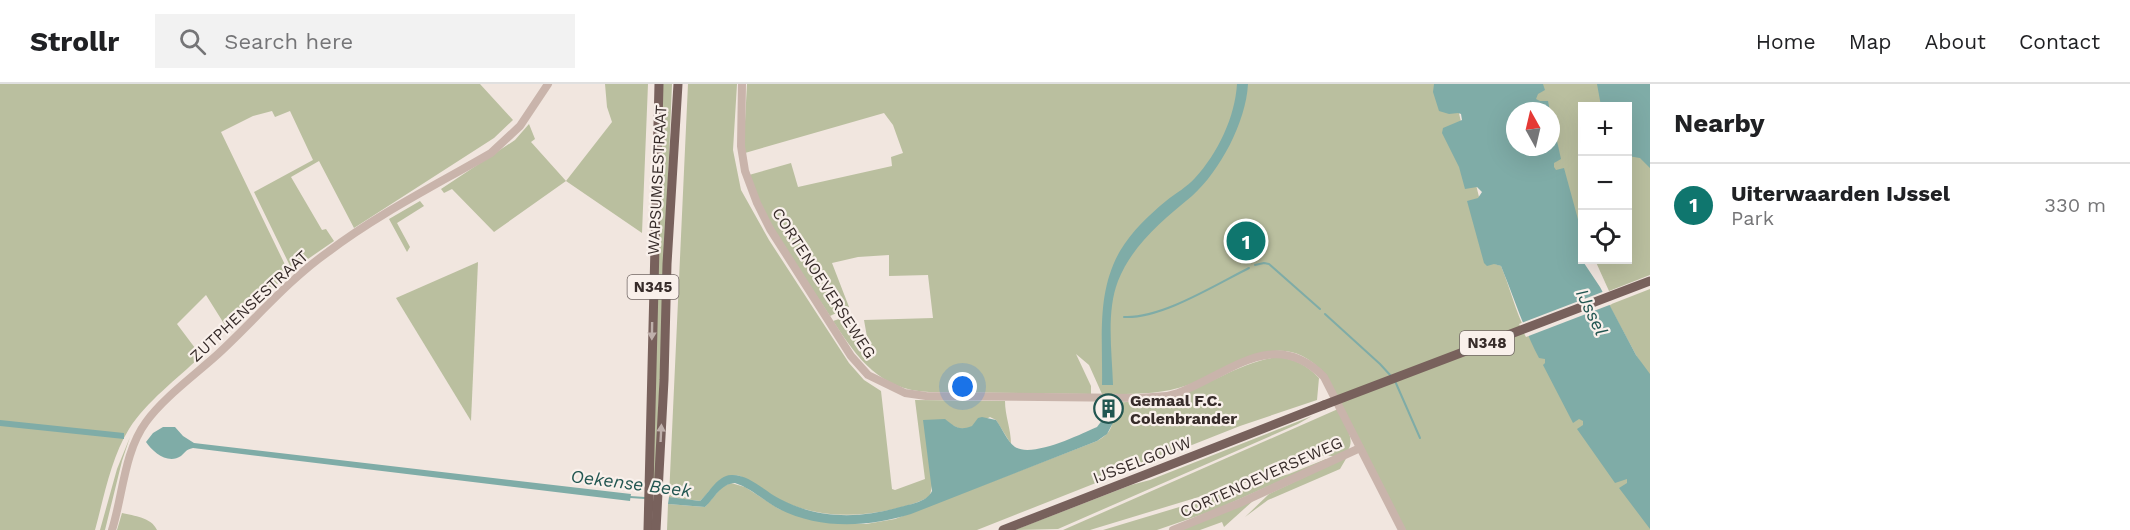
<!DOCTYPE html>
<html lang="en">
<head>
<meta charset="utf-8">
<style>
	:root { --surface:#fff; --page:#f2f2f2; --text:#202124; --muted:#757577; --line:#e0e0e0; --accent:#0f766e }
	body { margin:0; font-family:"Work Sans",sans-serif; background:var(--page); color:var(--text) }
	.controls { position:absolute; right:18px; top:18px; display:grid; overflow:hidden; border-radius:0px; box-shadow:0 6px 24px #0002 }
	.controls button { width:54px; height:54px; display:grid; place-items:center; padding:0; border:0; border-bottom:2px solid var(--line); background:var(--surface); color:var(--text); font:30px sans-serif }
	.compass { position:absolute; left:1506px; top:18px; width:54px; height:54px; border-radius:50%; background:var(--surface); box-shadow:0 6px 24px #0002; rotate:352deg }
	.you { position:absolute; left:963px; top:303px; width:21px; height:21px; margin:-15px; border:4px solid #fff; border-radius:50%; background:#1a73e8; box-shadow:0 0 0 9px #1a73e833 }
	.badge { display:grid; place-items:center; width:39px; height:39px; border-radius:50%; background:var(--accent); color:#fff; font-size:20px; font-weight:700 }
	.pin { position:absolute; translate:-50% -50%; border:3px solid #fff; box-shadow:0 2px 6px #0006 }
	.list { margin:0; padding:0; list-style:none }
	h2 { display:flex; justify-content:space-between; align-items:center; height:78px; margin:0; padding:0 24px; font-size:26px }
	h2 small { font-size:20px; font-weight:400; color:var(--muted) }
	.list li { display:grid; grid-template-columns:39px 1fr auto; gap:18px; align-items:center; box-sizing:border-box; height:84px; padding:0 24px; border-top:2px solid var(--line) }
	.list b { display:block; font-size:22px; white-space:nowrap }
	.list p { margin:0; font-size:20px; white-space:nowrap; color:var(--muted) }
	.list em { font-size:20px; font-style:normal; color:var(--muted) }
	.icon { flex:none; width:33px; height:33px; fill:none; stroke:currentColor; stroke-width:2; stroke-linecap:round; stroke-linejoin:round }
	.map { position:relative; flex:none; width:1650px; height:446px; overflow:hidden }
	header { display:flex; align-items:center; gap:36px; box-sizing:border-box; height:84px; padding:0 30px; background:var(--surface); border-bottom:2px solid var(--line) }
	header strong { font-size:28px }
	nav { display:flex; gap:33px; margin-inline-start:auto; font-size:21px }
	.search { width:420px; height:54px; background:var(--page); display:flex; align-items:center; gap:15px; box-sizing:border-box; padding:0 21px; border-radius:0px; color:var(--muted); font-size:22px }
	main { display:flex }
	aside { flex:1; background:var(--surface) }
	.map>svg:first-child { display:block }
</style>
</head>
<body>
<header>
<strong>Strollr</strong>
<div class="search"><svg class="icon" aria-label="search" viewBox="0 0 24 24"><circle cx="10" cy="10" r="6"/><path d="M15 15l6 6"/></svg>Search here</div>
<nav><a>Home</a><a>Map</a><a>About</a><a>Contact</a></nav>
</header>
<main>
<div class="map">
<svg width="1650" height="446" viewBox="0 0 1650 446">
	<rect width="100%" height="100%" fill="#f1e6df"/>
	<g fill="#babf9f">
		<path d="M0,0H480L513,36L494,54L354,144L319,77L291,93L322,146L326,145L334,157L292,186L254,108L313,76L290,27L275,33L272,27L253,32L221,48L289,189L228,246L206,211L177,240L201,272C177,295 147,317 129,345C111,374 104,413 95,446H0Z"/>
		<path d="M605,0H648L642,149L566,97L494,148L452,105L444,109L441,105L515,56L529,40L535,55L531,58L566,97L612,38L607,23Z"/>
		<path d="M663,0H672L655,408H651Z"/>
		<path d="M688,0H737L733,66L741,106L769,156L849,279L864,296L881,307L892,405L895,406L925,395L915,316L1005,317C1005,332 1011,345 1011,360L996,336L990,333C969,344 964,352 944,335L930,412C919,419 903,423 890,426C853,434 815,433 780,416C766,408 754,399 740,392C719,389 714,404 700,417L669,413Z"/>
		<path d="M747,0H1452L1495,180L1501,182C1515,216 1519,248 1546,275L1650,418V446H1404L1325,290C1280,239 1236,285 1188,301C1160,311 1131,310 1102,310L1089,281L1076,270L1091,302V310L929,308C880,306 858,275 833,237L851,231L858,255L867,253L864,236L933,234L928,191L889,192V171L858,173L832,179L849,223L830,232C801,187 766,142 749,91L791,79L798,103L892,82L891,73L903,69L893,41L884,29L745,69L744,56Z"/>
		<path d="M1532,0H1650V191L1609,207L1595,176H1628V22H1582V147L1552,83L1551,27H1538Z"/>
		<path d="M420,117L424,122L397,139L410,163L407,168L389,135Z"/>
		<path d="M478,178L471,337L396,214Z"/>
		<path d="M1650,205V293L1636,271L1609,221Z"/>
		<path d="M1279,273C1296,276 1307,281 1319,294L1317,316L1240,342L977,446H667L668,420L705,423L722,403L731,399L745,403L779,425L824,438L866,440L895,435L1097,357C1117,346 1112,336 1112,319C1131,317 1155,319 1173,313C1209,302 1241,277 1279,273Z"/>
		<path d="M1338,325C1345,339 1364,368 1335,372C1332,373 1329,371 1326,371C1315,373 1304,380 1294,384L1090,446H1063Z"/>
		<path d="M1312,332L1298,340L1058,445L1015,446L1131,401L1150,396Z"/>
		<path d="M130,353L122,377L105,446H100L117,385Z"/>
		<path d="M1347,373L1340,385L1268,416L1245,433L1269,410Z"/>
		<path d="M1326,375L1327,376L1215,426L1157,446H1103L1289,390Z"/>
		<path d="M1254,416L1224,443L1222,438L1200,446H1175Z"/>
		<path d="M122,429C134,432 151,433 157,446H117Z"/>
	</g>
	<g fill="#7faca7">
		<path d="M1237,0H1248C1246,38 1220,87 1192,112C1162,137 1133,160 1118,197C1106,228 1112,268 1113,301H1102C1103,255 1096,209 1120,167C1132,147 1149,131 1166,117C1176,109 1187,103 1195,94C1218,69 1235,33 1237,0Z"/>
		<path d="M1434,0H1543L1545,6L1538,10L1536,15L1540,17H1548L1550,27H1515V63H1551V30L1561,75L1554,79V83L1556,86L1564,84L1579,139L1582,176L1600,203L1636,271L1650,290V445L1619,404L1627,399V395L1615,399L1577,345L1583,341V337L1579,335L1573,339L1543,281L1545,279V275L1539,274C1523,244 1514,213 1501,182L1494,180L1487,182L1484,179L1467,117L1478,114L1482,108L1477,103L1465,105L1459,83L1442,49L1443,44L1462,36L1461,30L1458,29L1449,30L1439,27L1433,8Z"/>
		<path d="M1597,0H1650V84L1640,74L1628,72V22H1601Z"/>
		<path d="M982,333L996,336C1002,344 1007,357 1015,363C1032,374 1079,351 1097,343L1103,335H1113L1114,337L1107,350L1097,357L911,430C868,443 821,446 779,425C764,417 751,404 735,399C720,400 715,414 705,423L668,420L669,413L700,417C710,408 717,392 731,391C749,390 764,407 780,415C817,435 860,435 900,423C911,420 927,418 932,407L923,336L945,335C955,343 959,347 972,342L978,334Z"/>
		<path d="M0,336L124,349V355L0,342Z"/>
		<path d="M163,343H175L183,352L194,359L631,410L630,417L193,364C185,366 186,368 181,372C168,381 153,368 146,358L153,349Z"/>
	</g>
	<path fill="#f1e6df" d="M1605,207L1612,220L1526,253L1519,240Z"/>
	<g fill="none" stroke-linecap="round" stroke-linejoin="round">
		<g stroke="#7faca7" stroke-width="2">
			<path d="M1255,181L1264,179L1269,180L1320,225"/>
			<path d="M1325,230L1380,280L1391,292"/>
			<path d="M1124,233C1161,235 1215,201 1249,184"/>
			<path d="M1395,297L1420,354"/>
			<path d="M630,413L645,414"/>
		</g>
		<g stroke="#c9b4ab" stroke-width="8">
			<path d="M742,0L741,62L745,87L757,119L770,145L851,272L868,291L905,309L926,312L1139,314L1167,312L1178,309C1229,290 1274,242 1324,293L1402,446"/>
			<path d="M112,446C123,411 124,368 146,338C163,314 196,290 218,270C255,236 287,197 328,168C378,130 436,101 491,69L520,42L548,0"/>
			<path d="M1173,446L1240,419L1360,364"/>
		</g>
		<g stroke="#78615c" stroke-width="9">
			<path d="M648,446L659,0"/>
			<path d="M656,446L664,296L667,180L678,0"/>
			<path d="M1003,446L1324,321"/>
		</g>
		<path stroke="#78615c" stroke-width="9" d="M1324,321L1650,197"/>
	</g>
	<defs><path id="oneway-solid" d="M-6-.8H1V-3.2L6.5 0L1 3.2V.8H-6Z" transform="scale(1.5)"/></defs>
	<g fill="#bfb0ab">
		<use href="#oneway-solid" transform="translate(652 247) rotate(91)"/>
		<use href="#oneway-solid" transform="translate(661 349) rotate(-87)"/>
	</g>
	<defs>
		<symbol id="building-ring" viewBox="-11 -11 22 22"><circle r="9.5" fill="#f9f0eb" stroke="#225651" stroke-width="1.5"/><path d="M-4-6H4V6H1V3H-1V6H-4ZM-2.5-4.3h1.7v1.8h-1.7ZM.8-4.3h1.7v1.8H.8ZM-2.5-1h1.7V.8h-1.7ZM.8-1h1.7V.8H.8Z" fill="#225651"/></symbol>
	</defs>
	<g fill-rule="evenodd">
		<use href="#building-ring" x="1092" y="308" width="33" height="33"/>
	</g>
	<g text-anchor="middle" dominant-baseline="central" stroke-width="4.5" stroke-linejoin="round" paint-order="stroke">
		<g fill="#f9f0eb" stroke="#716764" stroke-width="1.5">
			<rect x="627.5" y="191" width="51" height="24" rx="4.5"/>
			<rect x="1460" y="247" width="54" height="24" rx="4.5"/>
		</g>
		<g font-size="15" font-weight="bold" fill="#372c2a">
			<text x="653" y="203">N345</text>
			<text x="1487" y="259">N348</text>
		</g>
		<g font-size="16" fill="#372c2a" stroke="#f9f0eb">
			<text transform="translate(657 96) rotate(-87)">WAPSUMSESTRAAT</text>
			<text transform="translate(824 199) rotate(57)">CORTENOEVERSEWEG</text>
			<text transform="translate(249 222) rotate(-43)">ZUTPHENSESTRAAT</text>
			<text transform="translate(1142 376) rotate(-21)">IJSSELGOUW</text>
			<text transform="translate(1261 393) rotate(-24)">CORTENOEVERSEWEG</text>
		</g>
		<g font-size="16" font-weight="bold" fill="#372c2a" stroke="#f9f0eb" text-anchor="start">
			<text x="1130" y="316">Gemaal F.C.<tspan x="1130" dy="18">Colenbrander</tspan></text>
		</g>
		<g font-size="18" font-style="italic" fill="#225651" stroke="#f9f0eb">
			<text transform="translate(1592 228) rotate(64)">IJssel</text>
			<text transform="translate(631 399) rotate(7)">Oekense Beek</text>
		</g>
	</g>
</svg>
<div class="controls">
<button>+</button>
<button>−</button>
<button><svg class="icon" aria-label="locate" viewBox="0 0 24 24"><circle cx="12" cy="12" r="6"/><path d="M12 2v4M12 18v4M2 12h4M18 12h4"/></svg></button>
</div>
<svg class="compass" viewBox="-18 -18 36 36"><path d="M0-13l5 13h-10z" fill="#e53935"/><path d="M0 13l5-13h-10z" fill="#757577"/></svg>
<div class="you"></div>
<div class="pin badge" style="left:1246px;top:157px">1</div>
</div>
<aside>
<h2>Nearby<small></small></h2>
<ul class="list">
<li><span class="badge">1</span><div><b>Uiterwaarden IJssel</b><p>Park</p></div><em>330 m</em></li>
</ul>
</aside>
</main>
</body>
</html>
